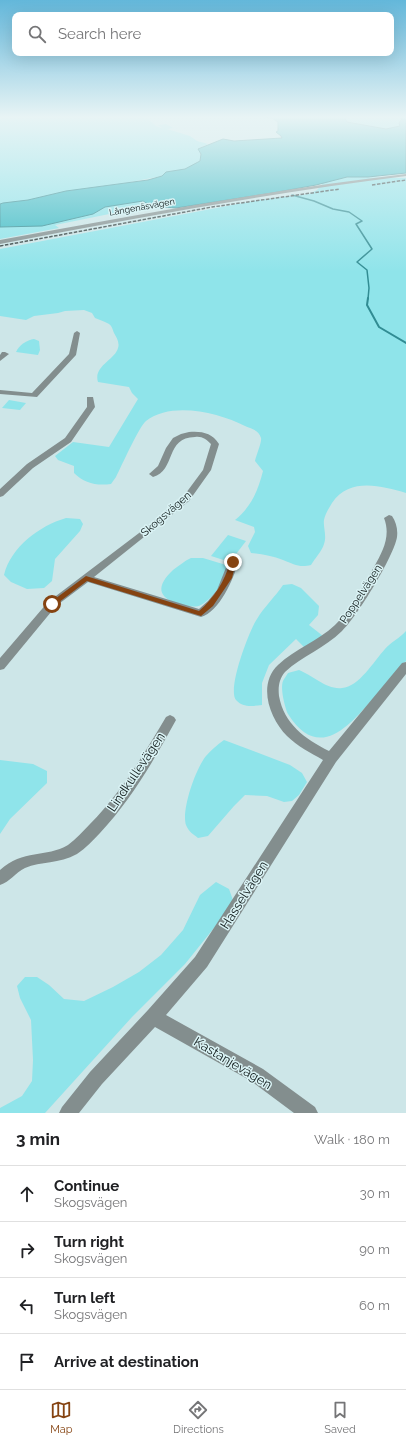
<!DOCTYPE html>
<html lang="en">
<head>
<meta charset="utf-8">
<style>
	:root { --surface:#fff; --page:#f2f2f2; --text:#202124; --muted:#757577; --line:#e0e0e0; --accent:#854311 }
	body { margin:0; font-family:Raleway,sans-serif; background:var(--page); color:var(--text) }
	.stop { position:absolute; width:12px; height:12px; margin:-9px; border:3px solid #854311; border-radius:50%; background:#fff }
	.stop.end { background:#854311; border-color:#fff; box-shadow:0 1px 4px #0008 }
	.list { margin:0; padding:0; list-style:none }
	h2 { display:flex; justify-content:space-between; align-items:center; height:52px; margin:0; padding:0 16px; font-size:17px }
	h2 small { font-size:13px; font-weight:400; color:var(--muted) }
	.list li { display:grid; grid-template-columns:26px 1fr auto; gap:12px; align-items:center; box-sizing:border-box; height:56px; padding:0 16px; border-top:1px solid var(--line) }
	.list b { display:block; font-size:15px; white-space:nowrap }
	.list p { margin:0; font-size:13px; white-space:nowrap; color:var(--muted) }
	.list em { font-size:13px; font-style:normal; color:var(--muted) }
	.icon { flex:none; width:22px; height:22px; fill:none; stroke:currentColor; stroke-width:2; stroke-linecap:round; stroke-linejoin:round }
	.map { position:relative; flex:none; width:406px; height:1113px; overflow:hidden }
	.search { position:absolute; background:var(--surface); box-shadow:0 4px 16px #0002; left:12px; right:12px; top:12px; height:44px; display:flex; align-items:center; gap:10px; box-sizing:border-box; padding:0 14px; border-radius:8px; color:var(--muted); font-size:15px }
	.sheet { height:276px; background:var(--surface) }
	nav { display:flex; justify-content:space-around; align-items:center; box-sizing:border-box; height:56px; border-top:1px solid var(--line); background:var(--surface); font-size:11px; color:var(--muted) }
	nav a { display:grid; justify-items:center; gap:2px }
	nav .on { color:var(--accent) }
	.map>svg:first-child { display:block }
</style>
</head>
<body>
<div class="map">
<svg width="406" height="1113" viewBox="0 0 406 1113">
	<rect width="100%" height="100%" fill="#cde6e8"/>
	<g fill="#8fe4ea">
		<path d="M0,116H142C152,119 153,127 162,128L158,125L166,124L173,128L167,129L190,136L197,141L208,144L198,149L201,154L200,161C194,166 185,169 178,171C172,173 167,171 162,176L115,185L66,191L28,200L0,204Z"/>
		<path d="M349,116H400L403,119L399,123L400,126L386,129L347,122L345,118Z"/>
		<path d="M352,177L406,178V493C381,486 350,477 332,503C329,508 325,514 324,520C323,527 327,536 324,544C322,551 315,558 311,565C299,568 294,564 283,560C273,556 262,554 251,553L248,546L255,532L254,527L235,520C251,507 258,491 263,471L255,461C256,456 262,442 261,438C259,430 252,429 245,426C219,413 172,401 146,421C140,425 121,467 116,477L111,484C96,486 84,483 74,473V466L58,460L55,456L73,442L109,447L138,399L132,393L129,387L98,382C93,366 115,360 118,348C120,342 116,337 114,333C112,328 112,325 107,323C104,321 99,320 95,318L92,313L84,310L65,311L58,313L34,316L26,320L0,316V249L259,200L309,194L317,190L324,182L339,178Z"/>
		<path d="M136,201H143L146,204L124,211L55,225L59,228L0,239V227L42,226L92,214L105,207Z"/>
		<path d="M34,339L39,341L40,350L38,355L16,352C19,345 27,340 34,339Z"/>
		<path d="M9,400L26,403L20,410L2,408Z"/>
		<path d="M66,518L80,519L83,524L80,531L55,559L52,581L44,588L27,589L11,582L4,575C11,547 39,526 66,518Z"/>
		<path d="M228,535L246,541L230,562L211,556Z"/>
		<path d="M191,558H203L226,565C227,575 223,582 217,590C212,596 208,601 201,605C195,608 187,606 180,604C157,598 156,586 173,570C179,566 184,561 191,558Z"/>
		<path d="M292,584L301,588L319,606L318,615L309,625L323,636L305,648L296,639L269,665L262,683V705C253,706 243,708 236,700C227,689 249,631 257,619C264,607 275,597 283,585Z"/>
		<path d="M406,631V661C395,674 383,687 372,700C347,728 318,761 288,714C285,708 280,688 283,681C284,679 286,676 288,673L299,670C312,675 327,690 342,688C359,687 374,661 385,649C391,642 400,638 406,631Z"/>
		<path d="M224,740L290,765L302,773L307,782L299,795L292,801L284,802L267,796L245,795L234,806L208,836L198,838C193,834 189,832 186,825C181,810 196,768 206,756C211,750 217,745 224,740Z"/>
		<path d="M0,760L33,764L47,771V783L10,819L0,834Z"/>
		<path d="M216,882L229,889L234,903L185,964L132,1017L45,1113H0V1108L22,1096L32,1081L33,1060L31,1020L20,998L17,986L25,977H37L49,985L64,999L84,1001L113,987L139,972L161,955L183,930L200,895Z"/>
	</g>
	<path fill="#3dbbc5" stroke="#318c93" d="M256,116H349L345,118L347,122L386,129L400,126L399,123L402,119L400,116H406V173L368,177H347L316,185L272,193L176,208C165,207 151,207 143,201L105,207L93,214L42,226L0,227V204L3,203L28,200L66,191L148,180L162,176L166,172L185,169L200,161L201,154L198,149L223,139L234,141L282,138L281,136L276,132L278,131V122L272,118Z"/>
	<g fill="none" stroke-linecap="round" stroke-linejoin="round">
		<path stroke="#318c93" stroke-width="1.5" d="M292,195L314,201L333,209L349,212L362,221L356,224L372,249L357,262L367,270L369,288L368,299"/>
		<path stroke="#318c93" stroke-width="2" d="M368,298L367,305L379,327L406,343"/>
		<g fill="#838e8e" fill-rule="evenodd">
			<path d="M406,174V176C270,193 135,218 0,244V240C135,215 270,190 406,174Z"/>
			<path d="M77,331L80,333L76,355L37,397L0,394V390L32,393L69,354L74,333Z"/>
			<path d="M2,352H5L9,354L0,361V355Z"/>
			<path d="M87,397H93L95,407L71,442L33,468L3,496L0,497V489L27,464L65,438L87,407Z"/>
			<path d="M189,432C202,431 212,433 219,444L211,470L189,501L94,577L199,609L208,601L217,590L229,560H237L238,562C234,579 219,612 201,617L88,582L56,606L4,669L0,670V658L48,602L143,530L183,497L203,470L211,444C206,439 202,436 195,437C165,437 176,471 153,477L149,474L158,466L166,448L173,438L181,434Z"/>
			<path d="M389,515L392,516C396,522 398,529 397,537C394,556 357,617 342,631C325,648 302,656 285,672C279,679 278,687 279,696C284,724 305,739 329,751L402,663L406,662V674L336,762L207,967L166,1015L263,1069L315,1107L318,1113H294L251,1081L155,1027L102,1084L79,1113H59L62,1107L90,1072L148,1010L195,957L323,760C311,753 297,746 287,736C270,719 257,685 278,665C295,649 318,641 335,625C352,609 362,587 374,567C383,551 391,536 384,518Z"/>
			<path d="M170,715L174,717L176,720C154,760 131,800 100,833C93,840 86,848 77,854C59,864 41,861 25,868C15,873 10,882 0,885V870C23,849 46,858 68,845C76,839 83,831 90,824C121,793 144,754 166,717Z"/>
		</g>
		<g stroke="#334040" stroke-width="1.5" stroke-dasharray="3.5 1.5" stroke-linecap="butt">
			<path d="M372,185L406,180"/>
			<path d="M0,246L212,207L340,189"/>
		</g>
	</g>
	<linearGradient id="sky" x2="0" y2="1"><stop stop-color="#63b7da"/><stop offset="0.43" stop-color="#e8f4f5"/><stop offset="1" stop-color="#e8f4f5" stop-opacity="0"/></linearGradient>
	<rect width="406" height="272" fill="url(#sky)"/>
	<path fill="#854311" d="M233,560L236,562L232,578L213,606L201,616L87,581L54,606H52L48,604L86,576L199,611C214,598 225,581 230,562Z"/>
	<g text-anchor="middle" dominant-baseline="central" stroke-width="3" stroke-linejoin="round" paint-order="stroke">
		<g font-size="9" fill="#141e1e" stroke="#daf3f5">
			<text transform="translate(142 207) rotate(-10)">Långenäsvägen</text>
		</g>
		<g font-size="11" fill="#141e1e" stroke="#daf3f5">
			<text transform="translate(166 514) rotate(-41)">Skogsvägen</text>
			<text transform="translate(361 594) rotate(-57)">Poppelvägen</text>
		</g>
		<g font-size="13" fill="#141e1e" stroke="#daf3f5">
			<text transform="translate(136 772) rotate(-56)">Lindkullevägen</text>
			<text transform="translate(244 895) rotate(-58)">Hasselvägen</text>
			<text transform="translate(233 1063) rotate(31)">Kastanjevägen</text>
		</g>
	</g>
</svg>
<div class="stop" style="left:52px;top:604px"></div>
<div class="stop end" style="left:233px;top:562px"></div>
<div class="search"><svg class="icon" aria-label="search" viewBox="0 0 24 24"><circle cx="10" cy="10" r="6"/><path d="M15 15l6 6"/></svg>Search here</div>
</div>
<section class="sheet">
<h2>3 min<small>Walk · 180 m</small></h2>
<ul class="list">
<li><svg class="icon" aria-label="ahead" viewBox="0 0 24 24"><path d="M12 20V5M6 11l6-6 6 6"/></svg><div><b>Continue</b><p>Skogsvägen</p></div><em>30 m</em></li>
<li><svg class="icon" aria-label="right" viewBox="0 0 24 24"><path d="M7 20v-9h11M14 6l5 5-5 5"/></svg><div><b>Turn right</b><p>Skogsvägen</p></div><em>90 m</em></li>
<li><svg class="icon" aria-label="left" viewBox="0 0 24 24"><path d="M17 20v-9H6M10 6l-5 5 5 5"/></svg><div><b>Turn left</b><p>Skogsvägen</p></div><em>60 m</em></li>
<li><svg class="icon" aria-label="arrive" viewBox="0 0 24 24"><path d="M6 21V4h12l-3 4 3 4H6"/></svg><div><b>Arrive at destination</b></div></li>
</ul>
</section>
<nav>
<a class="on"><svg class="icon" aria-label="map" viewBox="0 0 24 24"><path d="M3 6l6-2 6 2 6-2v14l-6 2-6-2-6 2zM9 4v14M15 6v14"/></svg>Map</a>
<a><svg class="icon" aria-label="directions" viewBox="0 0 24 24"><path d="M12 3l9 9-9 9-9-9zM9 14v-3h6M13 9l2 2-2 2"/></svg>Directions</a>
<a><svg class="icon" aria-label="saved" viewBox="0 0 24 24"><path d="M7 4h10v16l-5-4-5 4z"/></svg>Saved</a>
</nav>
</body>
</html>
